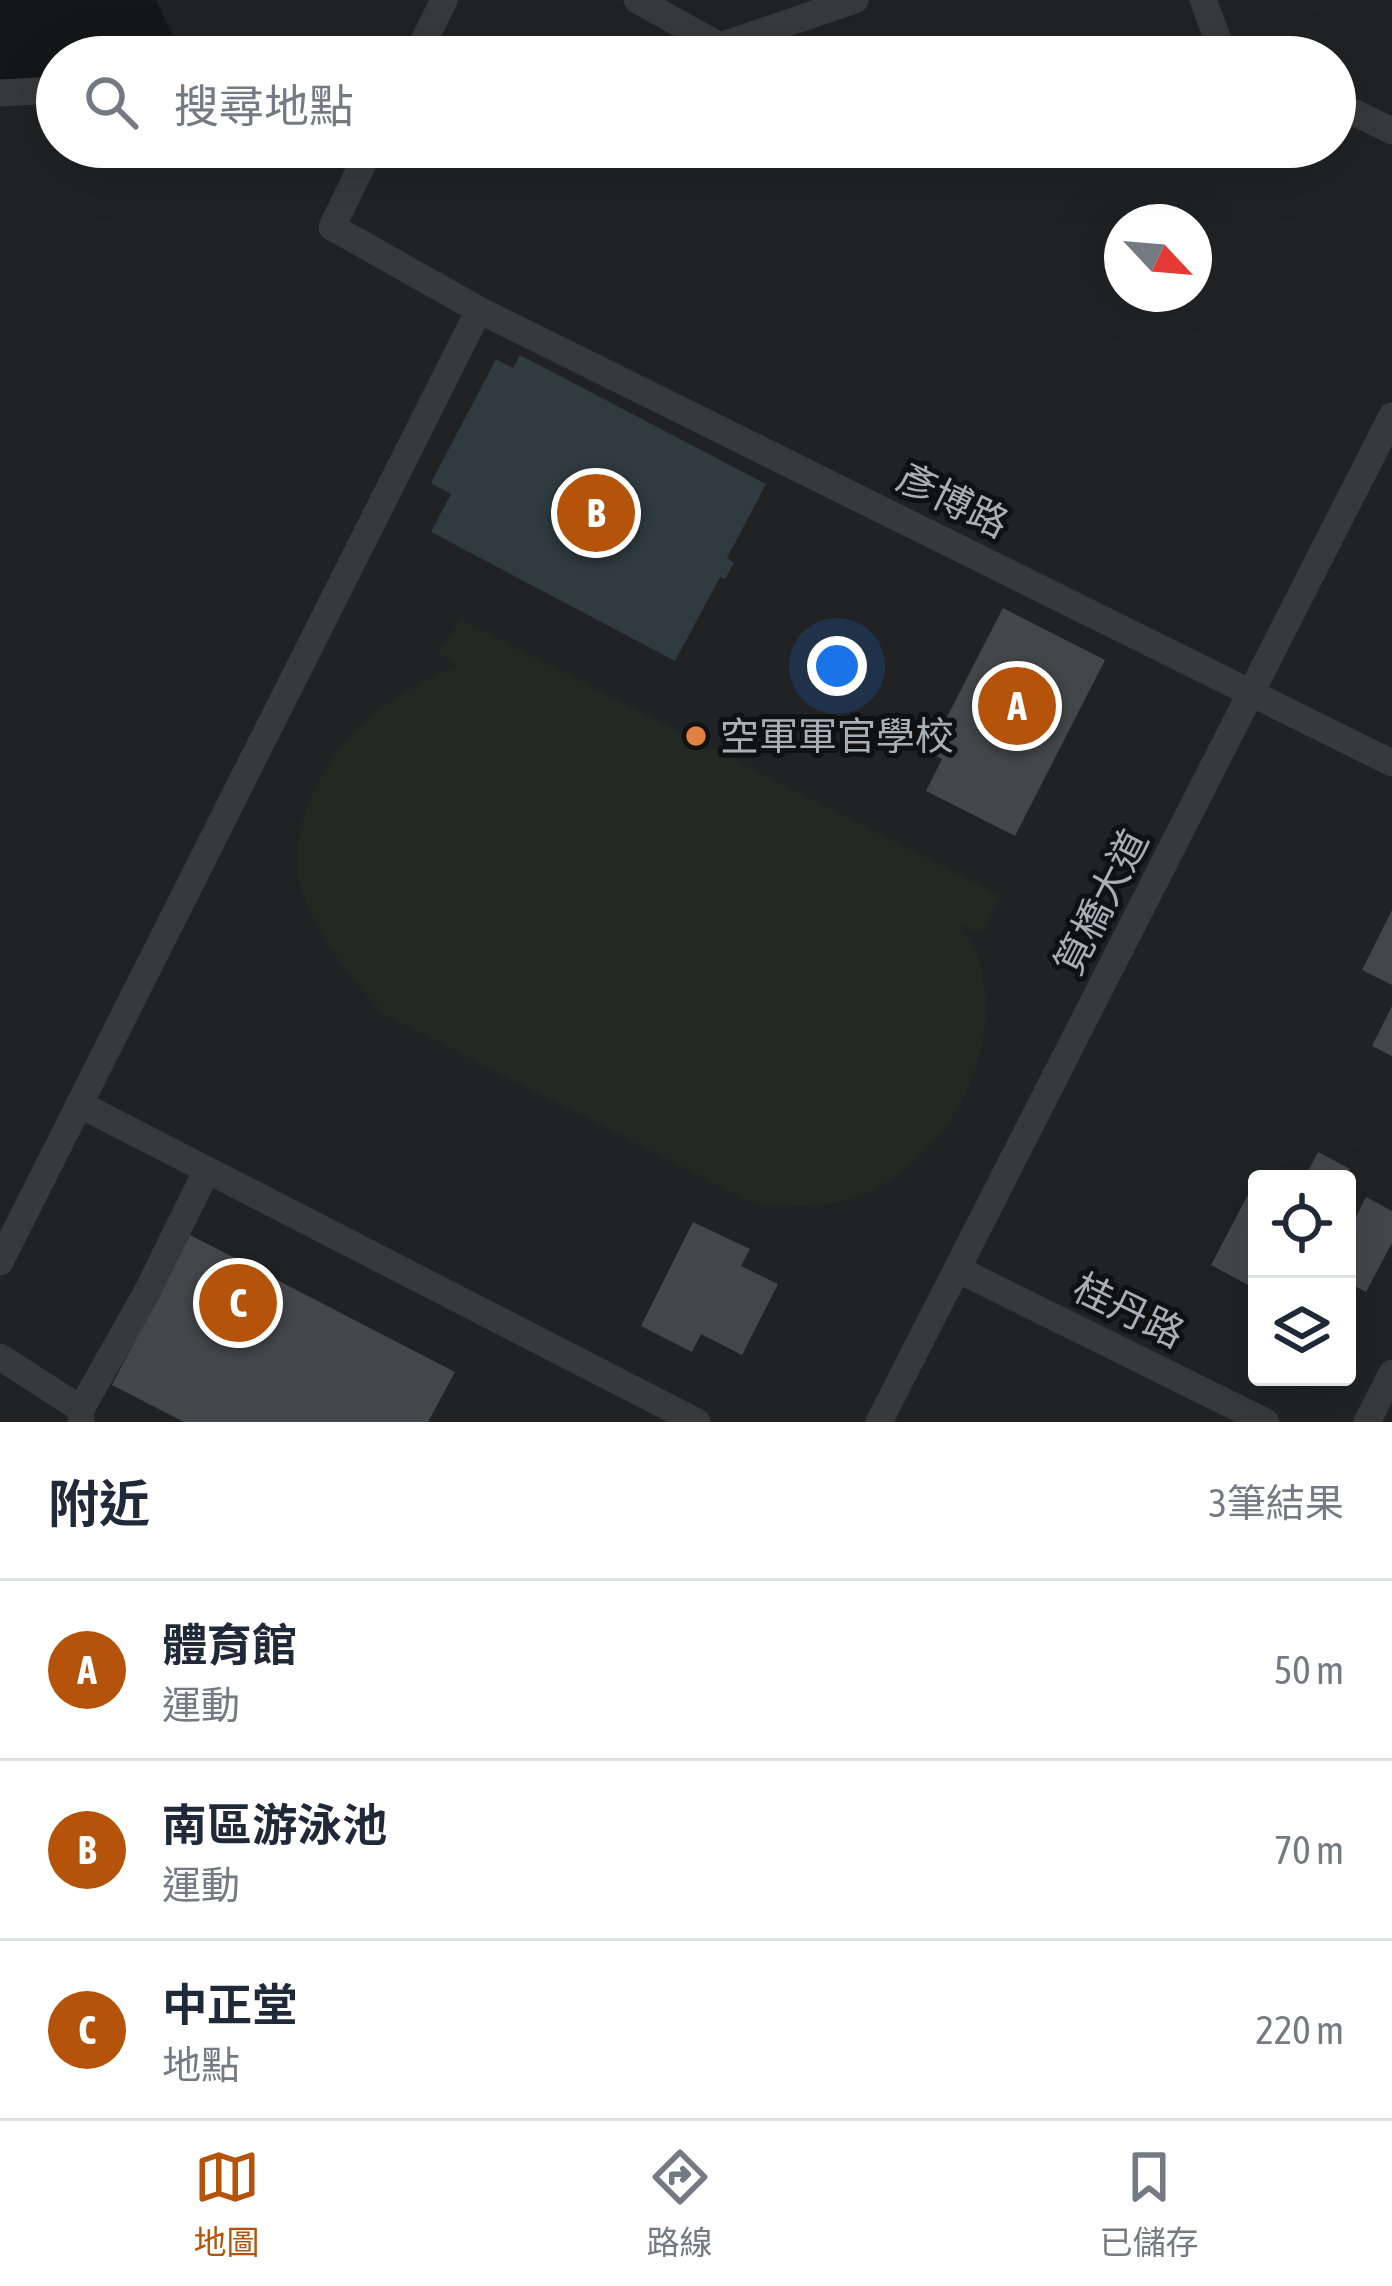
<!DOCTYPE html>
<html lang="zh-TW">
<head>
<meta charset="utf-8">
<style>
	:root { --surface:#fff; --page:#f2f2f3; --text:#1f2937; --muted:#747a83; --line:#e0e1e3; --accent:#b45309 }
	body { margin:0; font-family:"Asap Condensed","Noto Sans TC",sans-serif; background:var(--page); color:var(--text) }
	.controls { position:absolute; right:36px; bottom:36px; display:grid; overflow:hidden; border-radius:12px; box-shadow:0 12px 48px #0002 }
	.controls button { width:108px; height:108px; display:grid; place-items:center; padding:0; border:0; border-bottom:3px solid var(--line); background:var(--surface); color:var(--text); font:60px sans-serif }
	.compass { position:absolute; left:1104px; top:204px; width:108px; height:108px; border-radius:50%; background:var(--surface); box-shadow:0 12px 48px #0002; rotate:116deg }
	.you { position:absolute; left:837px; top:666px; width:42px; height:42px; margin:-30px; border:9px solid #fff; border-radius:50%; background:#1a73e8; box-shadow:0 0 0 18px #1a73e833 }
	.badge { display:grid; place-items:center; width:78px; height:78px; border-radius:50%; background:var(--accent); color:#fff; font-size:39px; font-weight:700 }
	.pin { position:absolute; translate:-50% -50%; border:6px solid #fff; box-shadow:0 3px 12px #0006 }
	.list { margin:0; padding:0; list-style:none }
	h2 { display:flex; justify-content:space-between; align-items:center; height:156px; margin:0; padding:0 48px; font-size:51px }
	h2 small { font-size:39px; font-weight:400; color:var(--muted) }
	.list li { display:grid; grid-template-columns:78px 1fr auto; gap:36px; align-items:center; box-sizing:border-box; height:180px; padding:0 48px; border-top:3px solid var(--line) }
	.list b { display:block; font-size:45px; white-space:nowrap }
	.list p { margin:0; font-size:39px; white-space:nowrap; color:var(--muted) }
	.list em { font-size:39px; font-style:normal; color:var(--muted) }
	.icon { flex:none; width:66px; height:66px; fill:none; stroke:currentColor; stroke-width:2; stroke-linecap:round; stroke-linejoin:round }
	.map { position:relative; flex:none; width:1392px; height:1422px; overflow:hidden }
	.search { position:absolute; background:var(--surface); box-shadow:0 12px 48px #0002; left:36px; right:36px; top:36px; height:132px; display:flex; align-items:center; gap:30px; box-sizing:border-box; padding:0 42px; border-radius:66px; color:var(--muted); font-size:45px }
	.sheet { height:696px; background:var(--surface) }
	nav { display:flex; justify-content:space-around; align-items:center; box-sizing:border-box; height:168px; border-top:3px solid var(--line); background:var(--surface); font-size:33px; color:var(--muted) }
	nav a { display:grid; justify-items:center; gap:6px }
	nav .on { color:var(--accent) }
	.map>svg:first-child { display:block }
</style>
</head>
<body>
<div class="map">
<svg width="1392" height="1422" viewBox="0 0 1392 1422">
	<rect width="100%" height="100%" fill="#151617"/>
	<path fill="#212224" fill-rule="evenodd" d="M156,0H1392V1422H0V93L57,90V147H1335V57H183ZM1122,222H1194V294H1122ZM1257,1179H1347V1377H1257Z"/>
	<path fill="#222922" d="M461,620L1001,896L982,934L960,925C966,935 974,946 978,957C1007,1051 949,1160 859,1196C826,1209 792,1205 757,1205L387,1016C347,978 287,901 298,841C314,752 380,698 458,665L437,653Z"/>
	<path fill="#2f3b3f" d="M520,355L766,484L727,558L734,563L725,579L720,577L675,661L431,532L451,494L431,483L496,359L513,368Z"/>
	<g fill="#44474a">
		<path d="M1003,608L1105,660L1015,836L926,791L942,759L929,752Z"/>
		<path d="M1392,910V985L1362,970Z"/>
		<path d="M1392,1006V1056L1372,1046Z"/>
		<path d="M1318,1152L1350,1169L1345,1179H1304Z"/>
		<path d="M1251,1189L1257,1192V1267L1248,1285L1211,1265Z"/>
		<path d="M1366,1197L1392,1211V1243L1366,1292L1347,1282V1213L1356,1217Z"/>
		<path d="M693,1222L750,1249L741,1266L778,1284L742,1355L701,1334L692,1352L641,1326Z"/>
		<path d="M190,1235L455,1372L428,1422H184L112,1385Z"/>
	</g>
	<g fill="none" stroke-linecap="round" stroke-linejoin="round">
		<g stroke="#37393b" stroke-width="27">
			<path d="M637,0L720,46L855,0"/>
			<path d="M1203,0L1220,45L1244,57"/>
			<path d="M416,57L444,0"/>
			<path d="M0,93L57,90"/>
			<path d="M1335,103L1392,131"/>
			<path d="M157,147L158,148"/>
			<path d="M371,147L332,227L479,310L1392,763"/>
			<path d="M79,1104L697,1422"/>
			<path d="M0,1262L479,310"/>
			<path d="M957,1269L1266,1422"/>
			<path d="M0,1357L81,1409"/>
			<path d="M81,1422V1409L147,1292L207,1170"/>
			<path d="M879,1422L1392,416"/>
			<path d="M1367,1422L1392,1373"/>
		</g>
	</g>
	<circle fill="#e28142" stroke="#101112" stroke-width="4.5" cx="696" cy="736" r="12"/>
	<g text-anchor="middle" dominant-baseline="central" stroke-width="10" stroke-linejoin="round" paint-order="stroke">
		<g font-size="39" fill="#a8b0b6" stroke="#101112">
			<text transform="translate(953 500) rotate(26)">彥博路</text>
			<text transform="translate(1101 902) rotate(-63)">筧橋大道</text>
			<text transform="translate(1129 1310) rotate(26)">桂丹路</text>
		</g>
		<g font-size="39" fill="#a8b0b6" stroke="#101112" text-anchor="start">
			<text x="720" y="736">空軍軍官學校</text>
		</g>
	</g>
</svg>
<div class="controls">
<button><svg class="icon" aria-label="locate" viewBox="0 0 24 24"><circle cx="12" cy="12" r="6"/><path d="M12 2v4M12 18v4M2 12h4M18 12h4"/></svg></button>
<button><svg class="icon" aria-label="layers" viewBox="0 0 24 24"><path d="M12 4l9 5-9 5-9-5zM3 14l9 5 9-5"/></svg></button>
</div>
<svg class="compass" viewBox="-18 -18 36 36"><path d="M0-13l5 13h-10z" fill="#e53935"/><path d="M0 13l5-13h-10z" fill="#747a83"/></svg>
<div class="you"></div>
<div class="pin badge" style="left:1017px;top:706px">A</div>
<div class="pin badge" style="left:596px;top:513px">B</div>
<div class="pin badge" style="left:238px;top:1303px">C</div>
<div class="search"><svg class="icon" aria-label="search" viewBox="0 0 24 24"><circle cx="10" cy="10" r="6"/><path d="M15 15l6 6"/></svg>搜尋地點</div>
</div>
<section class="sheet">
<h2>附近<small>3筆結果</small></h2>
<ul class="list">
<li><span class="badge">A</span><div><b>體育館</b><p>運動</p></div><em>50 m</em></li>
<li><span class="badge">B</span><div><b>南區游泳池</b><p>運動</p></div><em>70 m</em></li>
<li><span class="badge">C</span><div><b>中正堂</b><p>地點</p></div><em>220 m</em></li>
</ul>
</section>
<nav>
<a class="on"><svg class="icon" aria-label="map" viewBox="0 0 24 24"><path d="M3 6l6-2 6 2 6-2v14l-6 2-6-2-6 2zM9 4v14M15 6v14"/></svg>地圖</a>
<a><svg class="icon" aria-label="directions" viewBox="0 0 24 24"><path d="M12 3l9 9-9 9-9-9zM9 14v-3h6M13 9l2 2-2 2"/></svg>路線</a>
<a><svg class="icon" aria-label="saved" viewBox="0 0 24 24"><path d="M7 4h10v16l-5-4-5 4z"/></svg>已儲存</a>
</nav>
</body>
</html>
